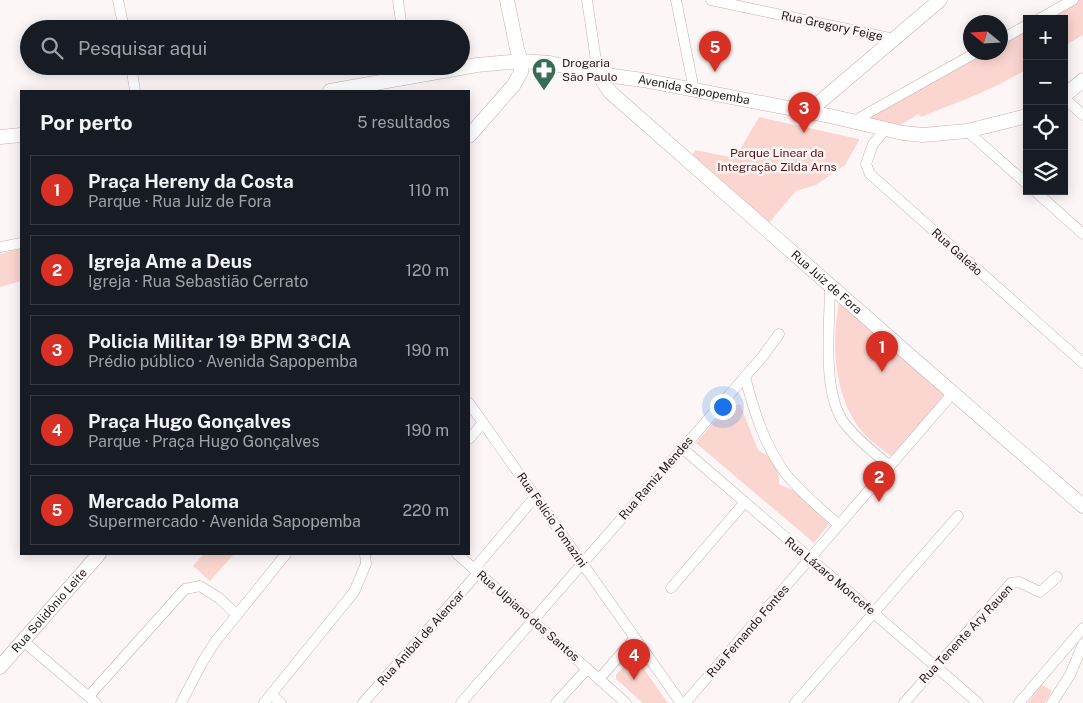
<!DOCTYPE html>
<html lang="pt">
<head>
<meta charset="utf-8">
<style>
	:root { --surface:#171b24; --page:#20242c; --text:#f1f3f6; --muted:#9ea1a6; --line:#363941; --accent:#d93025 }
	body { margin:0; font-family:"Public Sans",sans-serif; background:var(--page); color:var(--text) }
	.controls { position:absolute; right:15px; top:15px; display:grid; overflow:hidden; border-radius:0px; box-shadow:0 2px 12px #0003 }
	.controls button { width:45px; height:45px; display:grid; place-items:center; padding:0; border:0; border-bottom:1px solid var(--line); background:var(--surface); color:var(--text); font:25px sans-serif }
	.compass { position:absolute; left:963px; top:15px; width:45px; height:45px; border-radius:50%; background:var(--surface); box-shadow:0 2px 12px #0003; rotate:288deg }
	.you { position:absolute; left:722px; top:406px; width:18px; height:18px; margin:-12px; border:4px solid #fff; border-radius:50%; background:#1a73e8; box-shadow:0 0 0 8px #1a73e833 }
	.badge { display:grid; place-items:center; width:32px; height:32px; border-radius:50%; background:var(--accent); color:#fff; font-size:16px; font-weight:700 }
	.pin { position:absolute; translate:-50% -41px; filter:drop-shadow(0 1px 2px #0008) }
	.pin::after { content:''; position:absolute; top:26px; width:18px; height:15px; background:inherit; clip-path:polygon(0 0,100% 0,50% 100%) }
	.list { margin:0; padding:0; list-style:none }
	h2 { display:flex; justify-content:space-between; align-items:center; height:65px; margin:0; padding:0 20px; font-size:21px }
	h2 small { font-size:16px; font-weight:400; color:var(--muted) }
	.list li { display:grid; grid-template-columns:32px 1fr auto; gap:15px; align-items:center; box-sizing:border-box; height:70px; margin:0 10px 10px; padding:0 10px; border:1px solid var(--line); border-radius:0px }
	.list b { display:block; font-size:19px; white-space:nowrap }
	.list p { margin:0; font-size:16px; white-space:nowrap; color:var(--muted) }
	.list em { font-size:16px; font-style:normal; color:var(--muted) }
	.icon { flex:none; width:28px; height:28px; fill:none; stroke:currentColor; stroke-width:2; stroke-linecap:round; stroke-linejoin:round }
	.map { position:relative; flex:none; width:1083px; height:703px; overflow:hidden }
	.search { position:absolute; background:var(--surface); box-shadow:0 2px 12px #0003; left:20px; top:20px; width:450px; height:55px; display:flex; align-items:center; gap:12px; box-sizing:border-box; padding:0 18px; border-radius:28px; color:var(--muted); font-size:19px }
	.panel { position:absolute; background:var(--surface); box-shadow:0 2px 12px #0003; left:20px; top:90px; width:450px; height:465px; border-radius:0px }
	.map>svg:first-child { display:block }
</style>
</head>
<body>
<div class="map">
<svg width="1083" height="703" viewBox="0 0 1083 703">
	<rect width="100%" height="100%" fill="#fcf7f6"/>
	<g fill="#fbd6d1">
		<path d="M1078,0H1083V35L1064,46V19H1044Z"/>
		<path d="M1027,28V69C993,90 957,103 921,117L919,114L898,126L862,118L982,53L1000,52L1001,42Z"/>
		<path d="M759,117L859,139V141L845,165L816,185L796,191L769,223L693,155L695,150L735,158Z"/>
		<path d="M21,248V281L0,287V254Z"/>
		<path d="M839,303L948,392L892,457C881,448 868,440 860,429C834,395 831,343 839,303Z"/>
		<path d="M740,404L758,450L778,462L779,484L795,491L829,524L814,543L696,443L725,409Z"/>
		<path d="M204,554H234L210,581L193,566Z"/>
		<path d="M633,657L636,658L668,703H643L616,679V675Z"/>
		<path d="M1041,684L1052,691L1045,703H1028Z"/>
	</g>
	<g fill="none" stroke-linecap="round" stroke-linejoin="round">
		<defs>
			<g id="street">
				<path d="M118,0L124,29"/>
				<path d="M398,0L402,29"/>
				<path d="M587,0L598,74"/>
				<path d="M676,0L694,90"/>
				<path d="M711,0L894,39"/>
				<path d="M1039,19L1073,0"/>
				<path d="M1000,40L1027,25"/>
				<path d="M131,66L135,91"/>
				<path d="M406,66L407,77"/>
				<path d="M1064,98L1083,115"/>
				<path d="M852,122L977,52"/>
				<path d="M885,130L873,144L866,164L870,174L1083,363"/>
				<path d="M967,131L1027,184"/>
				<path d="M1035,191L1083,234"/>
				<path d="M0,247L21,243"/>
				<path d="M830,285C830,323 821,394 845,424C858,440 874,453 890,466"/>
				<path d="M745,377C754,411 764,445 786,474C801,493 821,509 839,525"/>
				<path d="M469,403L681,703"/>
				<path d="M469,439L483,423"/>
				<path d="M682,448L978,703"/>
				<path d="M457,554L626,703"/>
				<path d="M474,569L535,497"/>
				<path d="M671,588L745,502"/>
				<path d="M23,641L96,703"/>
				<path d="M599,679L635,638"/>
				<path d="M271,695L281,703"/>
				<path d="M89,696L185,589L200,586L219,598L236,614"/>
				<path d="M181,703L203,661L215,642L286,554"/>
				<path d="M264,703L354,592L366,564L365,554"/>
				<path d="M363,703L478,573"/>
				<path d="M461,703L763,356L779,334"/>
				<path d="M556,703L587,669"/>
				<path d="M685,703L953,393"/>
				<path d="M795,703L958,516"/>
				<path d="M904,703L1011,583L1019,582L1040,592L1057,577"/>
				<path d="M1019,703L1083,628"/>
				<path d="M1052,703L1070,675L1083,644"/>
			</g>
			<g id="secondary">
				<path id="s1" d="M598,74L610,92L916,361L1083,506"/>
				<path id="s2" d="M330,91L477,65L521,61L550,63L598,74L643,80L830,116L903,133L923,135L967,131L1027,116"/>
				<path d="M1064,96L1083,80"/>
				<path d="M808,112L940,0"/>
				<path d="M469,136L513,86L521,72V61L517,49L507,0"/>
				<path d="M0,137L21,135"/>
				<path id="s3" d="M0,667L99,554"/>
			</g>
		</defs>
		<use href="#street" stroke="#c8b0ad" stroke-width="11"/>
		<use href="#secondary" stroke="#c8b0ad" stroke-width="15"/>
		<use href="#street" stroke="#fff" stroke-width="10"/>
		<use href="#secondary" stroke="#fff" stroke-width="14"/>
	</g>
	<defs>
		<symbol id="pharmacy-pin" viewBox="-11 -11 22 30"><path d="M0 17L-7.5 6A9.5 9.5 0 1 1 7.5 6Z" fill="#366d55" stroke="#fcf7f6"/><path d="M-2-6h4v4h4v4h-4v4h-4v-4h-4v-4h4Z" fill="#fff"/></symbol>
	</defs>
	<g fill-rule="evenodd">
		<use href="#pharmacy-pin" x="530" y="56" width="28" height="38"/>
	</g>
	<g text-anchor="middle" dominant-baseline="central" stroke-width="5" stroke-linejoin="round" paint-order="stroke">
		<g font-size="12" fill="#201716" stroke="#fcf7f6">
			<text transform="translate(832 26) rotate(12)">Rua Gregory Feige</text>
			<text stroke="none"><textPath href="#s2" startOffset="369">Avenida Sapopemba</textPath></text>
			<text transform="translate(957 252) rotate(42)">Rua Galeão</text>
			<text stroke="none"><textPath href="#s1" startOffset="310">Rua Juiz de Fora</textPath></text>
			<text transform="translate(656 478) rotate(-49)">Rua Ramiz Mendes</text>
			<text transform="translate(552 520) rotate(55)">Rua Felício Tomazini</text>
			<text transform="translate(830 576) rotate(40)">Rua Lázaro Moncefe</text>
			<text stroke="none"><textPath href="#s3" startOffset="75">Rua Solidônio Leite</textPath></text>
			<text transform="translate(528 616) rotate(41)">Rua Ulpiano dos Santos</text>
			<text transform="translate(748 631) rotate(-49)">Rua Fernando Fontes</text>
			<text transform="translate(966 634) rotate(-47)">Rua Tenente Ary Rauen</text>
			<text transform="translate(421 638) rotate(-48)">Rua Anibal de Alencar</text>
		</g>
		<g font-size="12" fill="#201716" stroke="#fcf7f6" text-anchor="start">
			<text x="562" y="63">Drogaria<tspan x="562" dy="14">São Paulo</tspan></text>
		</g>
		<g font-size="12" fill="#600f0c" stroke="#fcf7f6">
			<text x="777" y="153">Parque Linear da<tspan x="777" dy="14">Integração Zilda Arns</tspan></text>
		</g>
	</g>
</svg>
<div class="controls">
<button>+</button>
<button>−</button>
<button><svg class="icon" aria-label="locate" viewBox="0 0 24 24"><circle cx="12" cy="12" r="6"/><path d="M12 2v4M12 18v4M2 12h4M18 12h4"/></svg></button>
<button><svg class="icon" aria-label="layers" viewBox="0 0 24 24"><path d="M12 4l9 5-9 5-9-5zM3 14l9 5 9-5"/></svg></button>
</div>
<svg class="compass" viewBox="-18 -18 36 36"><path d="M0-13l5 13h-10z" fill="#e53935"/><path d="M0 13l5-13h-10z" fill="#9ea1a6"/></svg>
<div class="you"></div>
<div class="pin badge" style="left:882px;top:372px">1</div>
<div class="pin badge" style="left:879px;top:502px">2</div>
<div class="pin badge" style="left:804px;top:133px">3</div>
<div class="pin badge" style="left:634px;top:680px">4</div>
<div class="pin badge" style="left:715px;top:72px">5</div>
<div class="search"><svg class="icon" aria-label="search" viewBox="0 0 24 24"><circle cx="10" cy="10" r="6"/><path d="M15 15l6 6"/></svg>Pesquisar aqui</div>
<section class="panel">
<h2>Por perto<small>5 resultados</small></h2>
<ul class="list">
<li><span class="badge">1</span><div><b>Praça Hereny da Costa</b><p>Parque · Rua Juiz de Fora</p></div><em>110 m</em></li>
<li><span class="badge">2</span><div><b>Igreja Ame a Deus</b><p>Igreja · Rua Sebastião Cerrato</p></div><em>120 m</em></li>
<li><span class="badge">3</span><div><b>Policia Militar 19ª BPM 3ªCIA</b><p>Prédio público · Avenida Sapopemba</p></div><em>190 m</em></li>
<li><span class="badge">4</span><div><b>Praça Hugo Gonçalves</b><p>Parque · Praça Hugo Gonçalves</p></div><em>190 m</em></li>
<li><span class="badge">5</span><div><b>Mercado Paloma</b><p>Supermercado · Avenida Sapopemba</p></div><em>220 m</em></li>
</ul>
</section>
</div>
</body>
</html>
